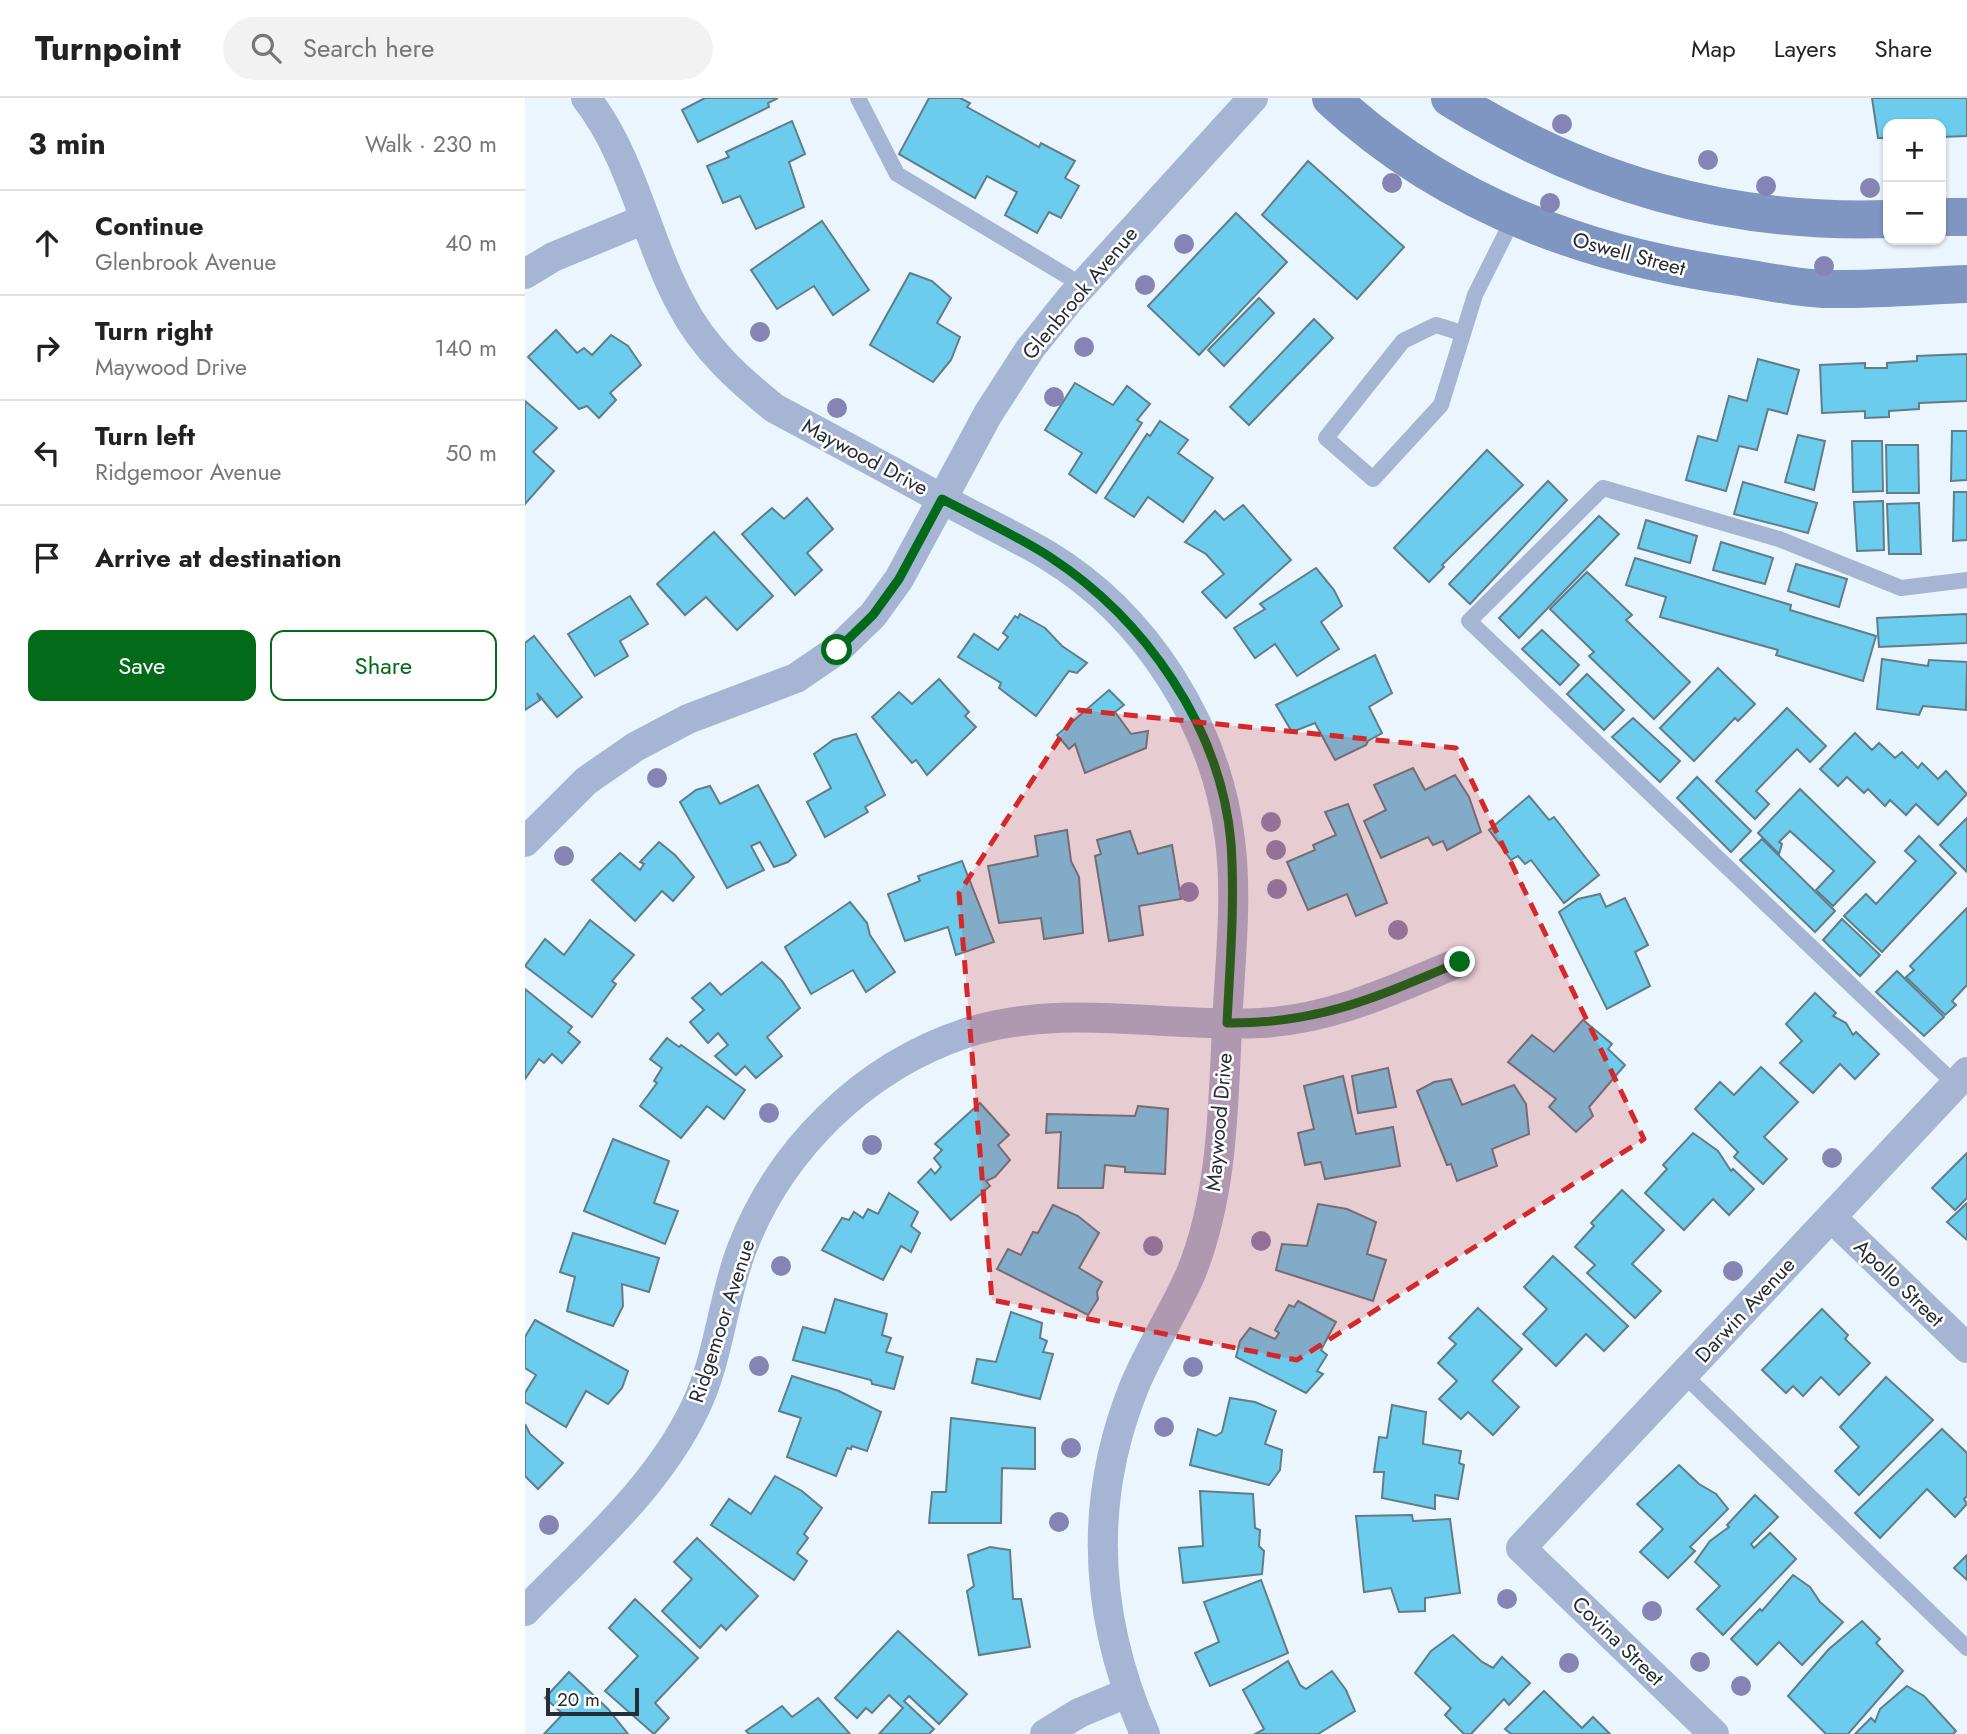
<!DOCTYPE html>
<html lang="en">
<head>
<meta charset="utf-8">
<style>
	:root { --surface:#fff; --page:#f2f2f2; --text:#222; --muted:#767676; --line:#e0e0e0; --accent:#026a18 }
	body { margin:0; font-family:Jost,sans-serif; background:var(--page); color:var(--text) }
	.controls { position:absolute; right:21px; top:21px; display:grid; overflow:hidden; border-radius:14px; box-shadow:0 2px 5px #0004 }
	.controls button { width:63px; height:63px; display:grid; place-items:center; padding:0; border:0; border-bottom:2px solid var(--line); background:var(--surface); color:var(--text); font:35px sans-serif }
	.scale { position:absolute; left:21px; bottom:18px; width:93px; box-sizing:border-box; padding-left:7px; border:4px solid #252e35; border-top:0; font-size:19px; line-height:24px; white-space:nowrap; color:#252e35; -webkit-text-stroke:5px #fff; paint-order:stroke }
	.stop { position:absolute; width:21px; height:21px; margin:-16px; border:5px solid #026a18; border-radius:50%; background:#fff }
	.stop.end { background:#026a18; border-color:#fff; box-shadow:0 2px 7px #0008 }
	.list { margin:0; padding:0; list-style:none }
	h2 { display:flex; justify-content:space-between; align-items:center; height:91px; margin:0; padding:0 28px; font-size:30px }
	h2 small { font-size:23px; font-weight:400; color:var(--muted) }
	.list li { display:grid; grid-template-columns:46px 1fr auto; gap:21px; align-items:center; box-sizing:border-box; height:105px; padding:0 28px; border-top:2px solid var(--line) }
	.list b { display:block; font-size:26px; white-space:nowrap }
	.list p { margin:0; font-size:23px; white-space:nowrap; color:var(--muted) }
	.list em { font-size:23px; font-style:normal; color:var(--muted) }
	.actions { display:flex; gap:14px; padding:21px 28px }
	.actions a { flex:1; padding:16px 0; border:2px solid var(--accent); border-radius:14px; text-align:center; font-size:24px; color:var(--accent) }
	.actions .main { background:var(--accent); color:#fff }
	.icon { flex:none; width:38px; height:38px; fill:none; stroke:currentColor; stroke-width:2; stroke-linecap:round; stroke-linejoin:round }
	.map { position:relative; flex:none; width:1442px; height:1636px; overflow:hidden }
	header { display:flex; align-items:center; gap:42px; box-sizing:border-box; height:98px; padding:0 35px; background:var(--surface); border-bottom:2px solid var(--line) }
	header strong { font-size:33px }
	nav { display:flex; gap:38px; margin-inline-start:auto; font-size:24px }
	.search { width:490px; height:63px; background:var(--page); display:flex; align-items:center; gap:18px; box-sizing:border-box; padding:0 24px; border-radius:38px; color:var(--muted); font-size:26px }
	main { display:flex }
	aside { flex:1; background:var(--surface) }
	.map>svg:first-child { display:block }
</style>
</head>
<body>
<header>
<strong>Turnpoint</strong>
<div class="search"><svg class="icon" aria-label="search" viewBox="0 0 24 24"><circle cx="10" cy="10" r="6"/><path d="M15 15l6 6"/></svg>Search here</div>
<nav><a>Map</a><a>Layers</a><a>Share</a></nav>
</header>
<main>
<aside>
<h2>3 min<small>Walk · 230 m</small></h2>
<ul class="list">
<li><svg class="icon" aria-label="ahead" viewBox="0 0 24 24"><path d="M12 20V5M6 11l6-6 6 6"/></svg><div><b>Continue</b><p>Glenbrook Avenue</p></div><em>40 m</em></li>
<li><svg class="icon" aria-label="right" viewBox="0 0 24 24"><path d="M7 20v-9h11M14 6l5 5-5 5"/></svg><div><b>Turn right</b><p>Maywood Drive</p></div><em>140 m</em></li>
<li><svg class="icon" aria-label="left" viewBox="0 0 24 24"><path d="M17 20v-9H6M10 6l-5 5 5 5"/></svg><div><b>Turn left</b><p>Ridgemoor Avenue</p></div><em>50 m</em></li>
<li><svg class="icon" aria-label="arrive" viewBox="0 0 24 24"><path d="M6 21V4h12l-3 4 3 4H6"/></svg><div><b>Arrive at destination</b></div></li>
</ul>
<div class="actions"><a class="main">Save</a><a>Share</a></div>
</aside>
<div class="map">
<svg width="1442" height="1636" viewBox="0 0 1442 1636">
	<rect width="100%" height="100%" fill="#ebf5fd"/>
	<g fill="#6cccee" stroke="#607d88" stroke-width="2">
		<path d="M180,0H253L243,5L244,9L173,44L157,12Z"/>
		<path d="M404,0H435L445,5L442,9L514,49L516,45L550,63L540,80L554,88L536,120L524,114L512,135L480,117L492,94L462,78L450,100L374,56Z"/>
		<path d="M1347,0H1442V38L1416,39V26H1363V40H1353Z"/>
		<path d="M267,23L280,56L264,64L279,109L231,131L215,98L198,105L182,68L204,59L201,54Z"/>
		<path d="M783,63L879,149L832,201L737,117Z"/>
		<path d="M711,115L762,164L674,257L623,208Z"/>
		<path d="M297,123L344,192L308,217L289,188L252,211L226,172Z"/>
		<path d="M385,175L407,183L426,200L412,225L435,239L426,262L408,284L345,247Z"/>
		<path d="M734,200L749,215L699,268L683,252Z"/>
		<path d="M789,221L808,240L724,327L705,309Z"/>
		<path d="M31,232L52,255L59,250L67,257L86,237L103,248L116,267L85,295L91,302L74,320L62,308L54,311L3,259Z"/>
		<path d="M1442,256V303L1394,305V311L1364,313V319L1340,320V313L1297,315L1295,267L1340,265V270H1362V265L1392,263V258Z"/>
		<path d="M1233,261L1274,272L1262,316L1243,311L1232,352L1214,348L1201,393L1161,382L1173,338L1192,343L1204,298L1222,303Z"/>
		<path d="M550,285L588,307L602,288L625,306L612,322L617,325L571,395L544,376L557,355L520,332Z"/>
		<path d="M0,303L32,330L8,354L29,373L0,406Z"/>
		<path d="M635,323L663,342L653,355L688,380L658,424L623,399L609,419L580,400L622,336L625,338Z"/>
		<path d="M1427,333H1442V382L1426,383Z"/>
		<path d="M1273,337L1300,343L1289,392L1260,384Z"/>
		<path d="M1327,343H1357L1358,393L1328,394Z"/>
		<path d="M1361,347H1393L1394,395H1362Z"/>
		<path d="M962,352L998,387L917,467L919,469L904,484L869,450Z"/>
		<path d="M1023,383L1042,402L945,506L924,486Z"/>
		<path d="M1218,384L1292,405L1283,435L1209,416Z"/>
		<path d="M1429,394H1442V442L1428,443Z"/>
		<path d="M282,400L308,431L282,455L297,472L270,497L217,436L247,410L259,421Z"/>
		<path d="M1358,403L1359,452L1332,453L1329,404Z"/>
		<path d="M1394,405L1396,456H1364L1362,406Z"/>
		<path d="M718,407L766,462L701,520L677,494L699,476L681,456L660,444L690,413L699,422Z"/>
		<path d="M1074,418L1094,436L994,540L974,520Z"/>
		<path d="M1121,422L1172,438L1165,465L1113,450Z"/>
		<path d="M189,434L248,498L212,532L181,499L160,517L132,486Z"/>
		<path d="M1196,444L1248,460L1240,486L1188,472Z"/>
		<path d="M1110,460L1266,507L1265,512L1351,538L1338,583L1251,557L1253,552L1135,519L1141,499L1101,487Z"/>
		<path d="M1271,466L1322,481L1314,509L1263,493Z"/>
		<path d="M791,470L809,492L817,508L796,524L814,551L772,578L750,546L730,560L709,530L740,511L735,506Z"/>
		<path d="M1062,474L1107,517L1101,522L1165,584L1129,621L1064,558L1069,554L1025,511Z"/>
		<path d="M105,498L123,526L95,543L103,558L70,578L43,536Z"/>
		<path d="M495,516L520,530L537,548L562,565L552,575L544,573L511,618L474,590L476,585L433,559L449,536L473,552L483,539L478,535L490,518L493,520Z"/>
		<path d="M1442,516V545L1354,549L1352,520Z"/>
		<path d="M1017,532L1054,567L1035,587L997,551Z"/>
		<path d="M9,538L57,599L32,619L12,595L15,602L0,612V545Z"/>
		<path d="M850,557L867,595L844,609L857,635L843,643L841,647L810,662L790,625L767,634L751,607Z"/>
		<path d="M1357,561L1403,568L1404,562L1442,564L1441,612L1398,608L1394,617L1352,611Z"/>
		<path d="M1193,570L1230,606L1213,623L1210,620L1169,663L1135,630Z"/>
		<path d="M1062,576L1099,612L1079,632L1042,596Z"/>
		<path d="M414,581L444,614L440,618L451,629L402,677L391,662L387,665L347,619L374,594L387,606Z"/>
		<path d="M584,592L599,607L590,614L606,636L623,633L621,650L560,675L550,646L544,651L532,637Z"/>
		<path d="M1262,610L1301,648L1285,664L1272,651L1231,693L1244,706L1230,721L1191,683Z"/>
		<path d="M1108,620L1155,663L1135,684L1087,639Z"/>
		<path d="M1330,635L1347,652L1354,645L1370,660L1377,654L1393,670L1397,665L1413,681L1421,673L1442,696L1413,727L1391,706L1381,717L1365,702L1360,708L1343,691L1339,695L1322,679L1313,688L1295,671Z"/>
		<path d="M331,636L360,697L340,709L343,714L300,739L282,704L306,690L289,656L308,642Z"/>
		<path d="M888,670L900,692L930,677L944,699L956,734L922,752L918,743L908,747L903,739L856,760L839,723L861,712L849,687Z"/>
		<path d="M1172,679L1226,733L1206,754L1152,700Z"/>
		<path d="M233,687L271,757L263,764L249,769L235,744L226,748L239,772L202,790L155,704L171,692L185,688L195,706Z"/>
		<path d="M1275,691L1350,764L1308,808L1291,792L1309,773L1265,733L1254,744L1257,746L1254,756L1233,735Z"/>
		<path d="M1004,698L1024,722L1029,719L1074,777L1039,805L1006,762L1000,766L993,758L986,762L964,732Z"/>
		<path d="M823,706L862,805L831,818L822,796L783,812L762,764L790,752L788,747L811,737L800,714Z"/>
		<path d="M1442,720V774L1415,747Z"/>
		<path d="M542,732L546,763L554,779L558,835L519,841L516,820L474,825L463,768L513,758L510,738Z"/>
		<path d="M605,733L613,756L647,747L656,801L614,808L618,837L584,843L570,758L576,756L572,742Z"/>
		<path d="M1394,738L1431,775L1357,854L1319,818L1341,796L1351,806L1391,763L1380,753Z"/>
		<path d="M1237,741L1310,813L1290,834L1215,762Z"/>
		<path d="M134,744L150,757L169,779L148,803L137,793L110,823L67,782L95,755L115,772L119,766L115,764Z"/>
		<path d="M437,763L469,844L431,857L423,829L380,843L363,796L395,783L393,778Z"/>
		<path d="M1075,796L1081,809L1100,800L1123,847L1110,854L1125,888L1082,911L1034,814L1053,801Z"/>
		<path d="M325,804L342,825L345,837L370,874L341,894L328,872L286,896L260,849Z"/>
		<path d="M1442,810V887L1427,903L1431,907L1420,917L1381,879L1389,872L1385,868Z"/>
		<path d="M1317,821L1355,857L1335,878L1298,842Z"/>
		<path d="M65,822L109,857L87,883L91,886L67,919L0,868L20,841L39,857Z"/>
		<path d="M237,864L257,883L275,910L242,939L257,958L231,980L220,968L211,977L190,958L203,947L193,935L183,945L165,924L179,912L167,900L185,885L196,897Z"/>
		<path d="M1372,873L1419,919L1399,938L1351,894Z"/>
		<path d="M0,891L47,929L43,934L55,944L37,965L27,956L19,965L14,961L0,981Z"/>
		<path d="M1290,895L1311,915L1308,918L1321,925L1328,937L1331,934L1354,956L1330,981L1315,966L1288,995L1255,965L1277,943L1261,926Z"/>
		<path d="M1058,922L1087,946L1083,951L1100,967L1064,1009L1068,1018L1051,1034L1024,1009L1031,1001L983,964L1007,937L1029,954Z"/>
		<path d="M142,940L154,949L156,947L220,992L199,1021L182,1008L156,1040L115,1008L132,985L129,983L137,970L125,961Z"/>
		<path d="M1236,969L1273,1004L1239,1039L1262,1061L1238,1086L1209,1059L1213,1054L1170,1011L1195,984L1209,997Z"/>
		<path d="M863,970L871,1009L833,1015L827,978Z"/>
		<path d="M818,978L831,1036L868,1029L875,1068L800,1081L796,1064L780,1067L773,1035L789,1031L779,988Z"/>
		<path d="M926,981L937,1007L989,987L1001,1006L1004,1036L967,1051L972,1068L932,1083L926,1066L922,1067L892,993L909,984Z"/>
		<path d="M455,1005L484,1037L473,1047L485,1062L470,1079L461,1083L465,1088L426,1122L393,1084L406,1071L410,1076L416,1069L409,1060L417,1052L410,1046Z"/>
		<path d="M613,1008L643,1011L640,1076L600,1074V1069L580,1067L578,1090H533L536,1034L521,1035L522,1016L610,1018Z"/>
		<path d="M1168,1035L1193,1053L1206,1073L1208,1071L1229,1091L1204,1117L1188,1101L1159,1132L1120,1095L1142,1071L1138,1067Z"/>
		<path d="M88,1041L144,1063L129,1105L153,1113L140,1146L59,1113Z"/>
		<path d="M1442,1055V1100L1430,1112L1407,1090Z"/>
		<path d="M1097,1092L1139,1132L1107,1166L1136,1193L1110,1220L1062,1175L1070,1167L1050,1149L1069,1128L1066,1125Z"/>
		<path d="M364,1095L393,1114L386,1128L395,1135L386,1154L376,1148L358,1182L297,1152L317,1120L324,1122L329,1114L338,1120L343,1111L353,1116Z"/>
		<path d="M1442,1105V1142L1422,1124Z"/>
		<path d="M793,1106L822,1111L851,1124L842,1156L861,1162L848,1203L751,1172L757,1146L782,1148Z"/>
		<path d="M528,1107L553,1118L574,1135L554,1170L577,1184L572,1194L573,1201L563,1217L472,1171L483,1151L496,1157L508,1134L513,1135Z"/>
		<path d="M48,1135L134,1160L124,1194L97,1186L98,1208L88,1228L42,1213L50,1179L35,1174Z"/>
		<path d="M1028,1158L1103,1228L1079,1253L1061,1236L1031,1268L998,1236L1022,1211L999,1189Z"/>
		<path d="M310,1201L362,1216L357,1237L366,1240L361,1254L378,1259L369,1291L347,1286L346,1282L268,1262L278,1229L300,1235Z"/>
		<path d="M773,1203L811,1224L796,1252L802,1257L792,1273L798,1276L781,1295L711,1259L715,1243L725,1230L750,1241L754,1235L750,1232L764,1207L769,1209Z"/>
		<path d="M953,1210L997,1251L967,1283L994,1309L968,1337L943,1314L936,1321L914,1301L932,1283L913,1265L931,1246L924,1240Z"/>
		<path d="M1297,1211L1323,1237L1320,1241L1345,1265L1314,1297L1296,1279L1278,1298L1268,1288L1261,1295L1237,1272Z"/>
		<path d="M486,1214L517,1225L515,1240L522,1243L518,1254L528,1256L515,1301L447,1285L452,1261L471,1264Z"/>
		<path d="M10,1222L103,1273L97,1290L83,1306L61,1293L41,1329L0,1304V1295L11,1277L0,1270V1239Z"/>
		<path d="M267,1278L314,1293L356,1314L342,1353L327,1348L326,1351L322,1350L311,1378L262,1359L276,1320L254,1313Z"/>
		<path d="M1361,1279L1408,1322L1334,1397L1310,1373L1334,1349L1315,1329Z"/>
		<path d="M705,1300L730,1304L751,1313L740,1346L757,1352L755,1372L744,1387L665,1367L673,1331L691,1338L697,1334Z"/>
		<path d="M867,1307L901,1314L898,1346L936,1353L934,1365L939,1367L933,1401L910,1397V1411L857,1400L859,1374H849L854,1339L862,1340Z"/>
		<path d="M426,1320L510,1330V1371L477,1370L476,1425H404L407,1394H421Z"/>
		<path d="M0,1326L5,1336L38,1365L13,1391L0,1378Z"/>
		<path d="M1417,1331L1442,1355V1398L1439,1401L1442,1406L1430,1419L1402,1391L1355,1440L1330,1415Z"/>
		<path d="M1154,1367L1174,1386L1191,1396L1203,1411L1165,1449L1170,1453L1143,1480L1115,1454L1138,1431L1112,1406Z"/>
		<path d="M250,1378L277,1393L297,1410L279,1436L283,1440L272,1455L282,1463L269,1482L186,1427L204,1401L226,1416Z"/>
		<path d="M675,1393L728,1396L730,1430L735,1432L734,1448L739,1453L737,1476L658,1485L654,1450L678,1448Z"/>
		<path d="M1230,1397L1253,1419L1226,1446L1229,1450L1245,1435L1271,1461L1198,1537L1172,1511L1195,1488L1170,1464L1185,1443L1204,1429L1202,1427Z"/>
		<path d="M887,1417L888,1423L925,1421L935,1495L900,1500V1513L874,1514L866,1490L839,1494L831,1418Z"/>
		<path d="M172,1440L233,1498L201,1532L196,1527L175,1550L137,1513L167,1481L149,1464Z"/>
		<path d="M465,1449L485,1452L488,1501H496L505,1549L454,1557L442,1493L449,1488L443,1457Z"/>
		<path d="M1442,1457V1482L1429,1470Z"/>
		<path d="M1268,1477L1285,1489L1295,1504L1318,1524L1277,1567L1254,1544L1232,1567L1206,1541L1235,1511L1237,1513Z"/>
		<path d="M736,1482L763,1555L685,1588L670,1555L694,1544L679,1504Z"/>
		<path d="M110,1501L173,1560L130,1605L144,1620L129,1636L80,1593L113,1558L84,1530Z"/>
		<path d="M1337,1523L1355,1541L1351,1545L1378,1573L1323,1636H1301L1263,1598L1304,1551Z"/>
		<path d="M373,1533L442,1596L414,1626L384,1598L379,1603L409,1631L404,1636H354L378,1610L364,1597L347,1615L341,1610L332,1620L310,1600Z"/>
		<path d="M928,1537L957,1564L968,1570L977,1559L1005,1585L984,1607L979,1601L946,1636H939L920,1617L926,1610L890,1575L906,1553Z"/>
		<path d="M763,1563L775,1587L781,1591L807,1573L821,1592L830,1613L793,1636H730L739,1631L718,1592Z"/>
		<path d="M44,1574L83,1611L103,1636H19L38,1616L20,1600Z"/>
		<path d="M1382,1588L1399,1598L1431,1633L1428,1636H1330L1346,1620L1350,1624L1355,1611Z"/>
		<path d="M1019,1593L1057,1630L1068,1619L1085,1636H986L980,1631Z"/>
		<path d="M293,1600L325,1636H224L221,1633L257,1608L267,1619Z"/>
	</g>
	<g fill="none" stroke-linecap="round" stroke-linejoin="round">
		<g stroke="#a5b5d3" stroke-width="16">
			<path d="M333,0L372,76L557,187"/>
			<path d="M937,235L911,227L878,243L801,340L848,381L916,307L950,197L989,119"/>
			<path d="M1430,986L944,523L1078,390L1254,441L1376,490L1442,482"/>
			<path d="M1159,1277L1442,1550"/>
		</g>
		<g stroke="#a5b5d3" stroke-width="30">
			<path d="M61,0C108,60 121,142 157,208C179,250 212,280 249,310C305,340 361,370 417,401C452,420 488,437 522,457C621,517 691,627 705,742C712,797 706,854 703,909C698,997 700,1091 666,1175C649,1214 625,1250 609,1289C562,1406 570,1522 620,1636"/>
			<path d="M0,176L28,159L120,121"/>
			<path d="M0,744L61,683L110,649L163,621L271,580L312,552L348,517L374,481L463,316L505,251L545,201L728,0"/>
			<path d="M1307,1120L1442,1250"/>
			<path d="M0,1513C60,1451 132,1390 170,1310C194,1260 197,1204 216,1153C254,1052 338,969 441,935C538,904 637,930 736,925C808,921 870,891 935,864"/>
			<path d="M520,1636L554,1615L602,1595"/>
			<path d="M1189,1636L996,1450L1442,974"/>
		</g>
		<g stroke="#8096c2" stroke-width="38">
			<path d="M806,0C920,106 1061,158 1214,179C1241,183 1270,190 1298,191C1346,192 1394,188 1442,186"/>
			<path d="M925,0C1062,86 1201,126 1363,121"/>
			<path d="M1416,119H1442"/>
		</g>
	</g>
	<g fill="#8584b4">
		<circle cx="1037" cy="26" r="10"/>
		<circle cx="1183" cy="62" r="10"/>
		<circle cx="867" cy="85" r="10"/>
		<circle cx="1241" cy="88" r="10"/>
		<circle cx="1345" cy="90" r="10"/>
		<circle cx="1025" cy="105" r="10"/>
		<circle cx="659" cy="146" r="10"/>
		<circle cx="1299" cy="168" r="10"/>
		<circle cx="620" cy="187" r="10"/>
		<circle cx="235" cy="234" r="10"/>
		<circle cx="559" cy="249" r="10"/>
		<circle cx="529" cy="299" r="10"/>
		<circle cx="312" cy="310" r="10"/>
		<circle cx="132" cy="680" r="10"/>
		<circle cx="746" cy="724" r="10"/>
		<circle cx="751" cy="752" r="10"/>
		<circle cx="39" cy="758" r="10"/>
		<circle cx="752" cy="791" r="10"/>
		<circle cx="664" cy="794" r="10"/>
		<circle cx="873" cy="832" r="10"/>
		<circle cx="244" cy="1015" r="10"/>
		<circle cx="347" cy="1047" r="10"/>
		<circle cx="1307" cy="1060" r="10"/>
		<circle cx="736" cy="1143" r="10"/>
		<circle cx="628" cy="1148" r="10"/>
		<circle cx="256" cy="1168" r="10"/>
		<circle cx="1208" cy="1173" r="10"/>
		<circle cx="234" cy="1268" r="10"/>
		<circle cx="668" cy="1269" r="10"/>
		<circle cx="639" cy="1329" r="10"/>
		<circle cx="546" cy="1350" r="10"/>
		<circle cx="534" cy="1424" r="10"/>
		<circle cx="24" cy="1427" r="10"/>
		<circle cx="982" cy="1501" r="10"/>
		<circle cx="1127" cy="1513" r="10"/>
		<circle cx="1175" cy="1564" r="10"/>
		<circle cx="1044" cy="1565" r="10"/>
		<circle cx="1216" cy="1588" r="10"/>
	</g>
	<g fill="none" stroke-linecap="round" stroke-linejoin="round">
		<path stroke="#026a18" stroke-width="9" d="M312,552L348,517L374,481L417,401C453,420 491,437 525,459C620,521 696,629 706,745C710,805 705,865 702,925C794,926 852,899 935,864"/>
	</g>
	<path fill="#d62828" fill-opacity="0.2" stroke="#d62828" stroke-width="5" stroke-dasharray="14 9" stroke-linejoin="round" d="M553,612L931,650L1119,1041L772,1262L467,1202L434,795Z"/>
	<g text-anchor="middle" dominant-baseline="central" stroke-width="5" stroke-linejoin="round" paint-order="stroke">
		<g font-size="21" fill="#252e35" stroke="#fff">
			<text transform="translate(1104 156) rotate(15)">Oswell Street</text>
			<text transform="translate(555 195) rotate(-50)">Glenbrook Avenue</text>
			<text transform="translate(340 359) rotate(28)">Maywood Drive</text>
			<text transform="translate(694 1024) rotate(-85)">Maywood Drive</text>
			<text transform="translate(1374 1185) rotate(44)">Apollo Street</text>
			<text transform="translate(1220 1212) rotate(-47)">Darwin Avenue</text>
			<text transform="translate(197 1223) rotate(-72)">Ridgemoor Avenue</text>
			<text transform="translate(1093 1543) rotate(44)">Covina Street</text>
		</g>
	</g>
</svg>
<div class="controls">
<button>+</button>
<button>−</button>
</div>
<div class="scale">20 m</div>
<div class="stop" style="left:312px;top:552px"></div>
<div class="stop end" style="left:935px;top:864px"></div>
</div>
</main>
</body>
</html>
